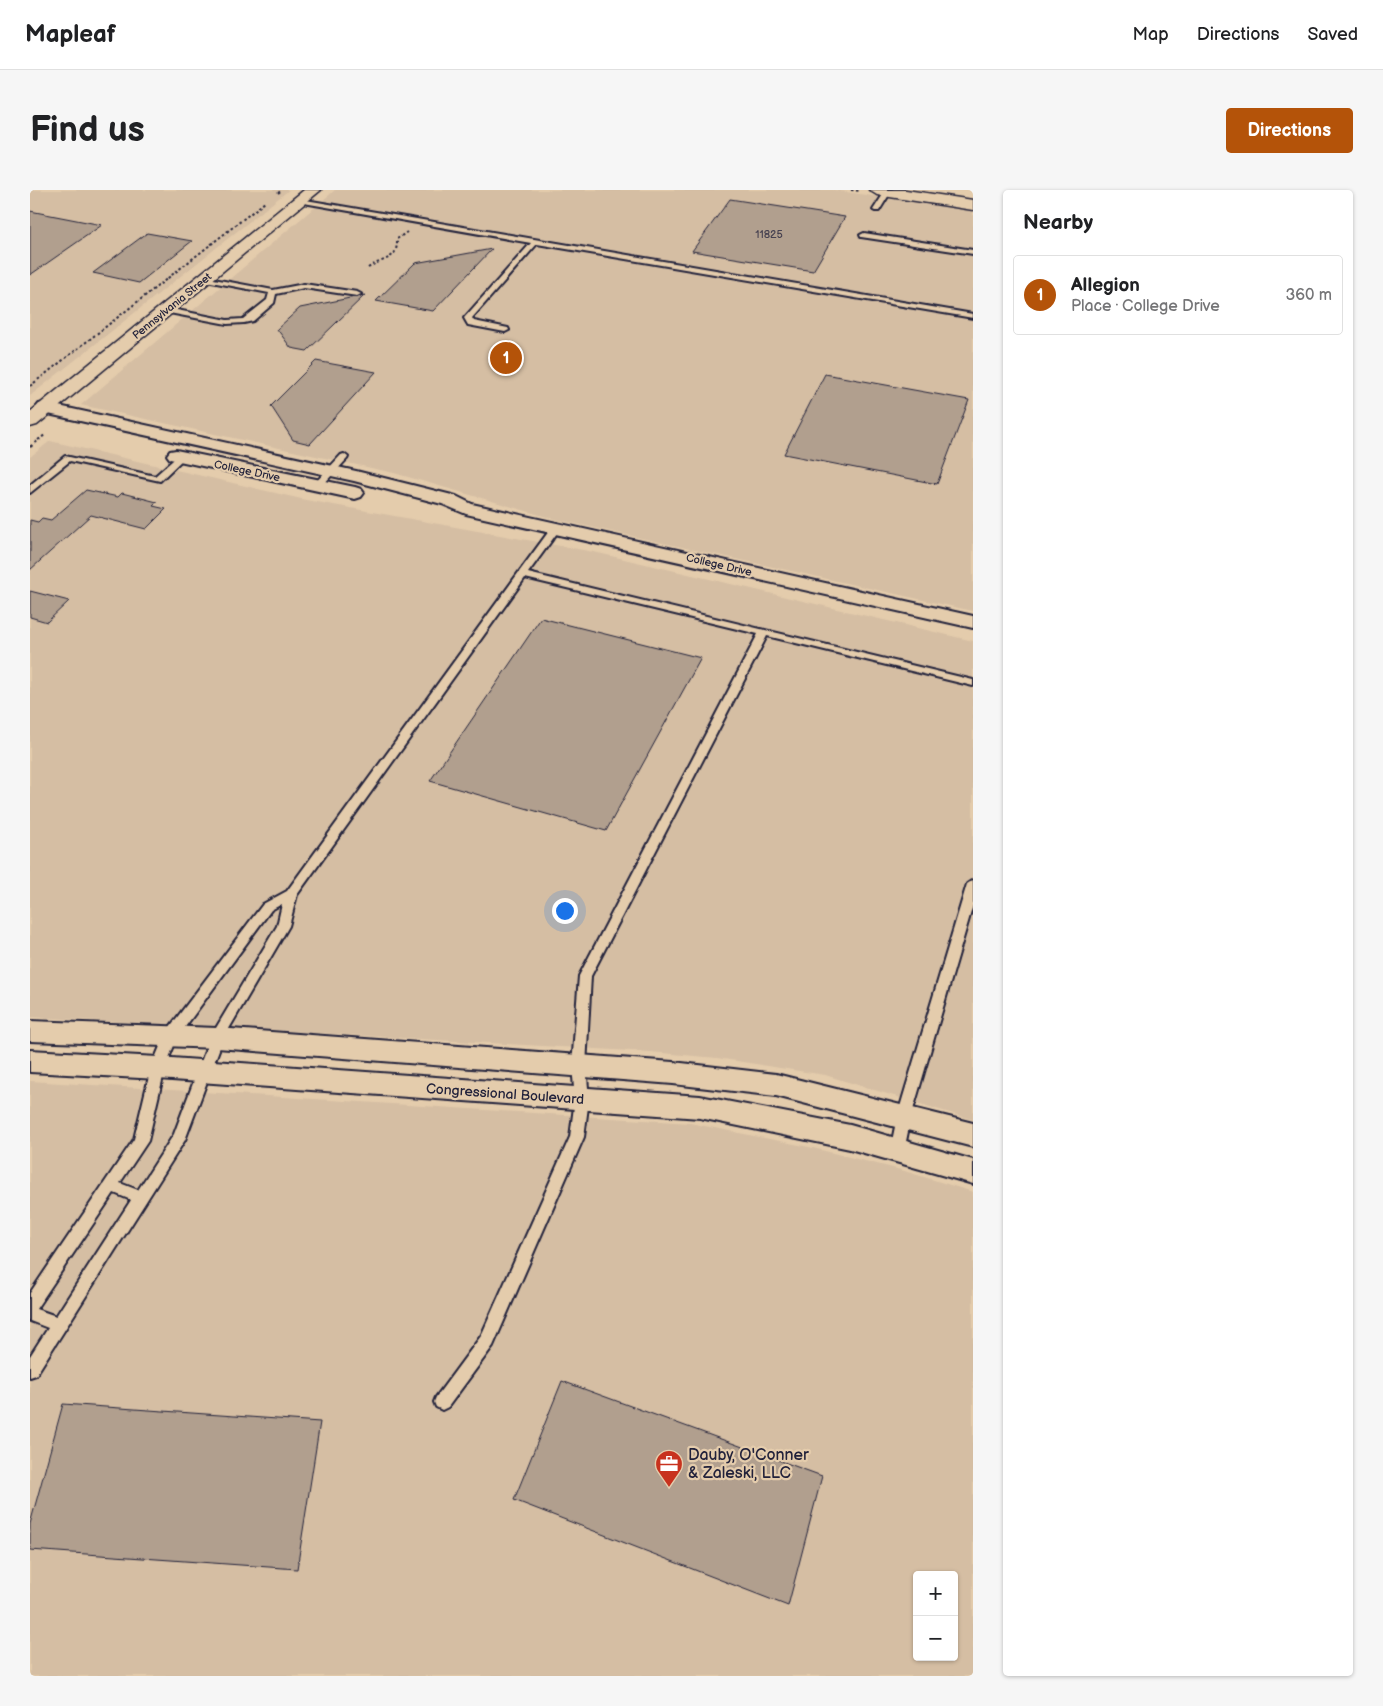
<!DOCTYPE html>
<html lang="en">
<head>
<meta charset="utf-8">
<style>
	:root { --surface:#fff; --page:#f6f6f6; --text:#202124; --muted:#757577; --line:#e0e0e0; --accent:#b45309 }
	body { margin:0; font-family:"Balsamiq Sans",sans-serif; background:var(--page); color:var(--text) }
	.controls { position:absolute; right:15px; bottom:15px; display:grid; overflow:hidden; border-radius:5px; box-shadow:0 1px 4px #0004 }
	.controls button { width:45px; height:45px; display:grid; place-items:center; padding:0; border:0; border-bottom:1px solid var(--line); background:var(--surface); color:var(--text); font:25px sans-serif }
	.you { position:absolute; left:534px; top:720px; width:18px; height:18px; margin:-12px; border:4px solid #fff; border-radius:50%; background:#1a73e8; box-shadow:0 0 0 8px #1a73e833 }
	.badge { display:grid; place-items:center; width:32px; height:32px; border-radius:50%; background:var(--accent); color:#fff; font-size:16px; font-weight:700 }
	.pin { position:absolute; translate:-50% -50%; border:2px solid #fff; box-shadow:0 1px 5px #0006 }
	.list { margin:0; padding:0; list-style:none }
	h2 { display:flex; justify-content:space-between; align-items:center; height:65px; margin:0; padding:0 20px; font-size:21px }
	h2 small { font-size:16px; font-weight:400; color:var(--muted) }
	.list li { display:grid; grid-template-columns:32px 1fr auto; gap:15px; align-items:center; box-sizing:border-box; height:80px; margin:0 10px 10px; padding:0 10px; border:1px solid var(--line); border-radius:5px }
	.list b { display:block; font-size:19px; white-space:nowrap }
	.list p { margin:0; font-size:16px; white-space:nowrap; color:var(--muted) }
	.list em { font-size:16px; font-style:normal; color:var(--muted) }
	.map { position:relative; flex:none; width:943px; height:1486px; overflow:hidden; border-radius:5px }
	header { display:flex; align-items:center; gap:30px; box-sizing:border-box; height:70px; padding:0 25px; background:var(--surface); border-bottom:1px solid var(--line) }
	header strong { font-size:24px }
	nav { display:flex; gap:28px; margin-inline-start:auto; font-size:18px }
	.intro { display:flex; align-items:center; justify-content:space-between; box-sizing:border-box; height:120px; padding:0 30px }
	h1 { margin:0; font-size:35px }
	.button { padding:12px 22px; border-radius:5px; background:var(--accent); color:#fff; font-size:18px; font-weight:700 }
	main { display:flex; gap:30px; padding:0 30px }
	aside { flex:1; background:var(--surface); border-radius:5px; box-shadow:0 1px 4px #0004 }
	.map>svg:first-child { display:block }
</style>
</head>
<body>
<header>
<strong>Mapleaf</strong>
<nav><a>Map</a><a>Directions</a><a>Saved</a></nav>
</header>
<div class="intro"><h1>Find us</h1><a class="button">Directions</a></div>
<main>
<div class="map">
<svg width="943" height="1486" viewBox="0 0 943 1486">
	<rect width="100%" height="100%" fill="#e4ccac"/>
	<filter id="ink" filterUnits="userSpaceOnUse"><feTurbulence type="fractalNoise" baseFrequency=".02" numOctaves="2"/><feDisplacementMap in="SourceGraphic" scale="10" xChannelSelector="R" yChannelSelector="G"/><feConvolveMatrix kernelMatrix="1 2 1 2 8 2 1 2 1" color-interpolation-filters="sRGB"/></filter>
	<g filter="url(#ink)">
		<g fill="#d5bea3" fill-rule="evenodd">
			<path d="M0,0H259L0,206Z"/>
			<path d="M305,0H803L943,21V421L524,329L364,283L51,215Z"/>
			<path d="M20,251L276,310L564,362L943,451V930L795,885L687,868L620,862L0,827V267Z"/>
			<path d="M0,891L660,933L779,957L871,980L943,1002V1486H0ZM887,1385H924V1467H887Z"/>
		</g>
		<g fill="#b19f8e" stroke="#22223b">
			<path d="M700,9L815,27L783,81L662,61Z"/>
			<path d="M0,21L72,35L0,85Z"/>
			<path d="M117,43L162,51L109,93L63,83Z"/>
			<path d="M462,59L403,121L346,111L385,73Z"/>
			<path d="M335,105L277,161L261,158L247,139L270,118Z"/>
			<path d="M286,171L346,182L280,254L263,250L241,216Z"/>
			<path d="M795,184L939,210L907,294L754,264Z"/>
			<path d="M56,300L88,307L92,303L127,312L123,316L136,319L116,339L61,325L0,380V330L8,332L12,328L21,330Z"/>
			<path d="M0,401L39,411L17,432L0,427Z"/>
			<path d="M511,428L671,468L576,641L400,591Z"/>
			<path d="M532,1191L792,1286L758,1416L484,1310Z"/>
			<path d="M33,1214L290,1232L267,1379L0,1360V1334Z"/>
		</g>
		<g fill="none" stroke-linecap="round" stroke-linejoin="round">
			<defs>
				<g id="service">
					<path d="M856,0H862L849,21H845L843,20Z"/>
					<path d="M270,9L943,124V128L507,54L442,128L444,131L478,138L479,140L475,142L438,135L434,128L501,53L268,12L267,11Z"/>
					<path d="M834,43L943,60V64L831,47L830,45Z"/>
					<path d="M173,87L243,100L274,94L327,102L331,104L327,106L274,98L246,104L244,113L223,131L214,133L197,134L134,122V118H137L197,130L213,129L237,110L239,103L176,91H173Z"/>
					<path d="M151,263L155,266L154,268L130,291L40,271L0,303V295L35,266L125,286Z"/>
					<path d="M314,264L318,267L317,269L290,298H284V294L311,265Z"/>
					<path d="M525,336L530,339L498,383L943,490V496L737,446L561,786L556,876L559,909L554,947L463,1156L418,1217L412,1220L406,1217L404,1212L406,1207L451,1146L540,947L545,909L542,876L549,786L728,444L495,388L267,705L259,736L193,849L155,950L6,1185L0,1187V1166L18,1138L0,1131V1103L104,949L121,878L136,842L233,714L257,701L489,382L522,337ZM252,714L247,736L180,848L144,944L108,1000L90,993L118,951L135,878L147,848L241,720ZM84,1003L101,1010L26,1126L6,1119Z"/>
					<path d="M943,690V715L881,927L874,961L872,965L867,967L862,965L860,961L867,927L937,694Z"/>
				</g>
				<g id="minor">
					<path d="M15,213L326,281L426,306L442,314L943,426V438L436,324L412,314L324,291L9,222L6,218L9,214Z"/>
					<path d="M146,260L325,297L331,299L334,303L331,307L325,309L140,269L137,265L140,261Z"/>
					<path d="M0,831L187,838L643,872L746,884L943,933V957L746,906L643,894L187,858L0,851Z"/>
					<path d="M0,860L128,867L670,906L820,935L943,970V994L820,959L670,928L128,889L0,882Z"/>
				</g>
				<path id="tertiary" d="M839,0H876L943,10V20L847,5Z"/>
				<path id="secondary" d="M274,0H291L7,235L0,237V222Z"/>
			</defs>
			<use href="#service" stroke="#22223b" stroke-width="4"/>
			<use href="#minor" stroke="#22223b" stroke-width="4"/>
			<use href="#tertiary" stroke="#22223b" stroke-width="3"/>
			<use href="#secondary" stroke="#22223b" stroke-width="3"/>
			<g stroke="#22223b" stroke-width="2" stroke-dasharray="2.5 2.5" stroke-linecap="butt">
				<path d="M821,0L830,1"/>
				<path d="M248,3L252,0"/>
				<path d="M338,78C353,67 368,72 367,49L377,42"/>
				<path d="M0,196L235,12"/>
				<path d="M8,250L15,245"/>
			</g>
			<path stroke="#22223b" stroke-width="2.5" stroke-dasharray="3 3" stroke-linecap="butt" d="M0,257L10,249"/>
			<use href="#service" fill="#e4ccac" fill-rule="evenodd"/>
			<use href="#minor" fill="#e4ccac" fill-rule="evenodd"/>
			<use href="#tertiary" fill="#e4ccac" fill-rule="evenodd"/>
			<use href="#secondary" fill="#e4ccac" fill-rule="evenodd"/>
		</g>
	</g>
	<defs>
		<symbol id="office-pin" viewBox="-11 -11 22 30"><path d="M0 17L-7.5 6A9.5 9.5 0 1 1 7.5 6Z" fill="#c8321e" stroke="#e4ccac"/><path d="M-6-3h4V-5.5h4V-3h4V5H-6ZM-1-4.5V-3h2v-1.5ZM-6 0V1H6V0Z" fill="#fff"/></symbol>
	</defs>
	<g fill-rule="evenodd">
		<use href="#office-pin" x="623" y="1258" width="32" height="43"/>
	</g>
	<g text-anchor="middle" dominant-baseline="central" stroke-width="4.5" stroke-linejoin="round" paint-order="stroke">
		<g font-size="11" fill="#464150">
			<text x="739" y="44">11825</text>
		</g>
		<g font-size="11" fill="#22223b" stroke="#e4ccac">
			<text transform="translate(142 116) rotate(-39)">Pennsylvania Street</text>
			<text transform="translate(217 281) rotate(12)">College Drive</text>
			<text transform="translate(689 375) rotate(13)">College Drive</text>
		</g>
		<g font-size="14" fill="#22223b" stroke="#e4ccac">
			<text transform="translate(475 904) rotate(4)">Congressional Boulevard</text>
		</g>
		<g font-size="16" fill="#22223b" stroke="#e4ccac" text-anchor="start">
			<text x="658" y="1265">Dauby, O'Conner<tspan x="658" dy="18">&amp; Zaleski, LLC</tspan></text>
		</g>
	</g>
</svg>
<div class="controls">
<button>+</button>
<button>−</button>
</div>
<div class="you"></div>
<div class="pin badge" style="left:476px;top:168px">1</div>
</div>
<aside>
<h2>Nearby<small></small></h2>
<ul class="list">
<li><span class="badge">1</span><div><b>Allegion</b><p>Place · College Drive</p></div><em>360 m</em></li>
</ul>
</aside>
</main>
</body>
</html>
